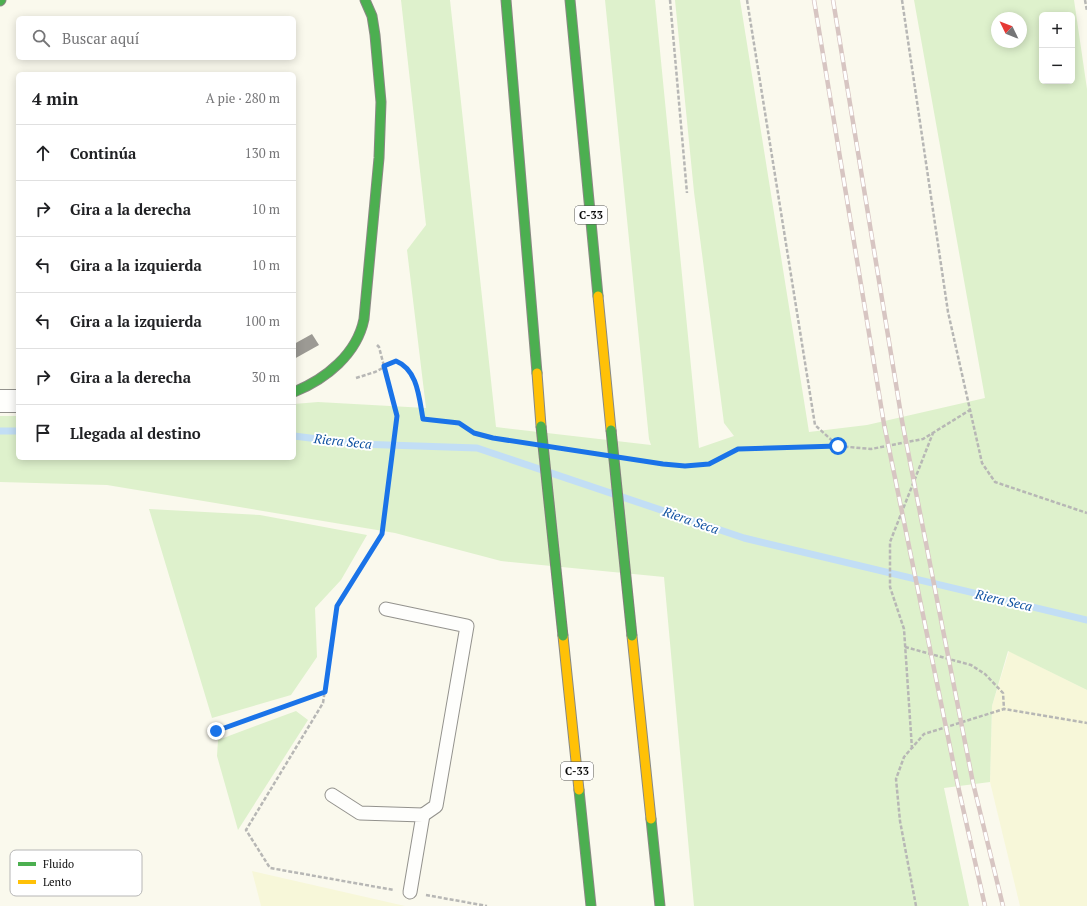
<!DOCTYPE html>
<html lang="es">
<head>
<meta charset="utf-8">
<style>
	:root { --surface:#fff; --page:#f6f6f6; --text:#202124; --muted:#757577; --line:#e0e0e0 }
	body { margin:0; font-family:"PT Serif",serif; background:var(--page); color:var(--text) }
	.controls { position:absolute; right:12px; top:12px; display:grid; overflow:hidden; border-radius:6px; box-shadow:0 2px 10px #0003 }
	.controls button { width:36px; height:36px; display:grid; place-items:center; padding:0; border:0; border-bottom:1px solid var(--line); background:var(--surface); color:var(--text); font:20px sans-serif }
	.compass { position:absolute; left:991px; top:12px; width:36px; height:36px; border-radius:50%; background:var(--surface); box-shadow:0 2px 10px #0003; rotate:313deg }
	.stop { position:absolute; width:12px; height:12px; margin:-9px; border:3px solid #1a73e8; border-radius:50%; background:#fff }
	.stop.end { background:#1a73e8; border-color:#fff; box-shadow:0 1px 4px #0008 }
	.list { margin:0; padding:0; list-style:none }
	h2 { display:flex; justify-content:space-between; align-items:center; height:52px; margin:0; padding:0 16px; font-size:17px }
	h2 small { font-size:13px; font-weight:400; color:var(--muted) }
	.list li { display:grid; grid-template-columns:26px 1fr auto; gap:12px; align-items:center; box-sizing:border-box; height:56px; padding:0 16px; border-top:1px solid var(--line) }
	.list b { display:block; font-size:15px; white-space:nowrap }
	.list em { font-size:13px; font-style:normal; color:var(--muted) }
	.icon { flex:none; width:22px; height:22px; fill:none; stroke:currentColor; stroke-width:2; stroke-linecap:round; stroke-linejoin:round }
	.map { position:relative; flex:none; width:1087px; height:906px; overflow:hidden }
	.search { position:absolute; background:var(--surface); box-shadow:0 2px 10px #0003; left:16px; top:16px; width:280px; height:44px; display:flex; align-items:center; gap:10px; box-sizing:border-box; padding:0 14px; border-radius:6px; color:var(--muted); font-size:15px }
	.panel { position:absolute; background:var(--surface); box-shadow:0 2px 10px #0003; left:16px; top:72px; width:280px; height:388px; border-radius:6px }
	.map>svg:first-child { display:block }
</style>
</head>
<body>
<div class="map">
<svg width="1087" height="906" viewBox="0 0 1087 906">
	<rect width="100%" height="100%" fill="#faf9ed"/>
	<g fill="#f7f7d9">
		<path d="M1009,651L1087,690V906H1020L990,782L992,706Z"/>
		<path d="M252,871L405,906H261Z"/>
	</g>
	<g fill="#def1cc" fill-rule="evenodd">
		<path d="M401,0H450L496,427L651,445L649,439L605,0H655L699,448L734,436L724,423L694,192L675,0H740L809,432L867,425L985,398L914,0H1074L1087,89V690L1008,651L992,706L990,782L944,788L969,906H694L664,577L501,561L395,533L107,485L0,482V416H18V458H294V404L318,402L426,408L407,250L426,225ZM1042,15H1072V81H1042ZM997,18H1021V42H997Z"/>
		<path d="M149,509L260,515L367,535L341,580L315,608L317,657L291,695L212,718Z"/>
		<path d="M296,711L308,720L238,830L217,756L218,740Z"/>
	</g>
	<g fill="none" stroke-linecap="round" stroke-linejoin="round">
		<g stroke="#c2def5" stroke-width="7">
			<path d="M0,431H18"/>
			<path d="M294,436L358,444L477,448L744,538L1087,620"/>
		</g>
	</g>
	<path fill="#9c9a94" d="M312,334L319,345L294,359V344Z"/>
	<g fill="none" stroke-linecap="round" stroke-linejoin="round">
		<defs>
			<g id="lane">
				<path d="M386,609L467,626L436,806L423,815"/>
				<path d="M332,795L360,813L423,815L410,892"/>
			</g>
			<path id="street" d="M0,401H18"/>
			<g id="fast">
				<path d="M506,0L537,373"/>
				<path d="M570,0L598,296"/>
				<path d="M0,1L1,0"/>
				<path d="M294,392C326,379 357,354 364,319L379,158L381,102L375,35L372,16L365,0"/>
				<path d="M579,790L591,906"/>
				<path d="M651,819L660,906"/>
			</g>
			<g id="slow">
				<path d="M598,296L611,430"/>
				<path d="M537,373L541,426"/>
				<path d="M563,636L579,790"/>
				<path d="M632,636L651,819"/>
			</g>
		</defs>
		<use href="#lane" stroke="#93928d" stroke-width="15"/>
		<use href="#street" stroke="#93928d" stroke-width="24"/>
		<use href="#fast" stroke="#898983" stroke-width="11"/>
		<use href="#slow" stroke="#898983" stroke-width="11"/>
		<g stroke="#b7b7b5" stroke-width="2.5" stroke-dasharray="4 2" stroke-linecap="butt">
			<path d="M670,0L687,193"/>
			<path d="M747,0L815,425L838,446L871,449L923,439L970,410"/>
			<path d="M902,0L948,312L982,463L995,482L1087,513"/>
			<path d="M1085,0L1087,11"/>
			<path d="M377,345L379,347L397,416L382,534L337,606L323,703L246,830L270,868L394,890"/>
			<path d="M356,378L375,372L396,361C418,370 419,398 423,419L459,423L474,433L493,438L521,442"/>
			<path d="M565,449L592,453"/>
			<path d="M636,460L685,466L709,464L738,449L837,446"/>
			<path d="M905,647L971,665L985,674L1003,693L1004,709"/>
			<path d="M216,731L325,692"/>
			<path d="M912,749L904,629L890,587V542L933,433"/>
			<path d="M426,895L487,906"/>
			<path d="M916,906L900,821L896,779L904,757L924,734L1004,709L1087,723"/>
		</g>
		<use href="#lane" stroke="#fefefc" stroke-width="13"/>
		<use href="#street" stroke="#fefefc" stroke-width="22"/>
		<use href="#fast" stroke="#4caf50" stroke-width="9"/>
		<use href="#slow" stroke="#ffc107" stroke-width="9"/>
		<defs>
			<g id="rail">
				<path d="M814,0L884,424L958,786L985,906"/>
				<path d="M833,0L902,421L973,783L1003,906"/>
			</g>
		</defs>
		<use href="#rail" stroke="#d7c5c2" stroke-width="4.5"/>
		<use href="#rail" stroke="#fff" stroke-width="3" stroke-dasharray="9" stroke-linecap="butt"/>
		<defs>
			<g id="fast-bridge">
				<path d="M541,426L563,636"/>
				<path d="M611,430L632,636"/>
			</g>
		</defs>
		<use href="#fast-bridge" stroke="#807f7a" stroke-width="11" stroke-linecap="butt"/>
		<use href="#fast-bridge" stroke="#4caf50" stroke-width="9"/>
	</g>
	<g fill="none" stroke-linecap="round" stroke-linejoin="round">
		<path stroke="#1a73e8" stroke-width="5" d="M216,731L325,692L337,606L382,534L397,416L384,366L396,361C418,370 419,398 423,419L459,423L474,433L493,438L663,464L685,466L709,464L738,449L838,446"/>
	</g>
	<g text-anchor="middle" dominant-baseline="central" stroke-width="4" stroke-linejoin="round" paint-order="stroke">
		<g fill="#fff" stroke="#545454" stroke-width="1">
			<rect x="575" y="206" width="32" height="18" rx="3"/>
			<rect x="561" y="762" width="32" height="18" rx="3"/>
		</g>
		<g font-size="11" font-weight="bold" fill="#0b0b0b">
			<text x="591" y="215">C-33</text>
			<text x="577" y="771">C-33</text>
		</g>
		<g font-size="13" font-style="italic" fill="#0f51a1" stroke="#fff">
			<text transform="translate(343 441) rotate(6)">Riera Seca</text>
			<text transform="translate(691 520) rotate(19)">Riera Seca</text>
			<text transform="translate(1004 600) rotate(13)">Riera Seca</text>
		</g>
	</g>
	<rect x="10" y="850" width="132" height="46" rx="6" fill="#fff" stroke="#b6b6b6" stroke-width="1"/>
	<rect x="18" y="862" width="18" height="4" fill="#4caf50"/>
	<rect x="18" y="880" width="18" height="4" fill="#ffc107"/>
	<g font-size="11" fill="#0b0b0b">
		<text x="43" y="868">Fluido</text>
		<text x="43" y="886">Lento</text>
	</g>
</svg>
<div class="controls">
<button>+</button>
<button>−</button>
</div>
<svg class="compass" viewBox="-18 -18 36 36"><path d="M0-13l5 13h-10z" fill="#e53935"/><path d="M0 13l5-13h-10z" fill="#757577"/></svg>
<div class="stop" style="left:838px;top:446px"></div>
<div class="stop end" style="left:216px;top:731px"></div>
<div class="search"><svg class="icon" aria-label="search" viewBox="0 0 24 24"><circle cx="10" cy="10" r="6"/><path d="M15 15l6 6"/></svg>Buscar aquí</div>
<section class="panel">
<h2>4 min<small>A pie · 280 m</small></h2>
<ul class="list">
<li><svg class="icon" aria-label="ahead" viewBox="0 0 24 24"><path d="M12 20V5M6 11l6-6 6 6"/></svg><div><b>Continúa</b></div><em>130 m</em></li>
<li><svg class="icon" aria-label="right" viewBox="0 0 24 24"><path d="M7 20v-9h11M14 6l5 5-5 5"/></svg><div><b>Gira a la derecha</b></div><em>10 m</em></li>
<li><svg class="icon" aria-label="left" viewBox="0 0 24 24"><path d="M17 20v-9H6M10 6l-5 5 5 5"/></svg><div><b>Gira a la izquierda</b></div><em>10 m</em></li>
<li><svg class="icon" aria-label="left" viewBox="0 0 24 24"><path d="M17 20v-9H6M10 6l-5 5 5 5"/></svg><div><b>Gira a la izquierda</b></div><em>100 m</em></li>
<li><svg class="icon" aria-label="right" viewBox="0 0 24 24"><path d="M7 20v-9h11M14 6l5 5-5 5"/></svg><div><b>Gira a la derecha</b></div><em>30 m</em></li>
<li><svg class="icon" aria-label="arrive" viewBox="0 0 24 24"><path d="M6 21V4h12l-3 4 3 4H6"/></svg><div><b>Llegada al destino</b></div></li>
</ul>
</section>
</div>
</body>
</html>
